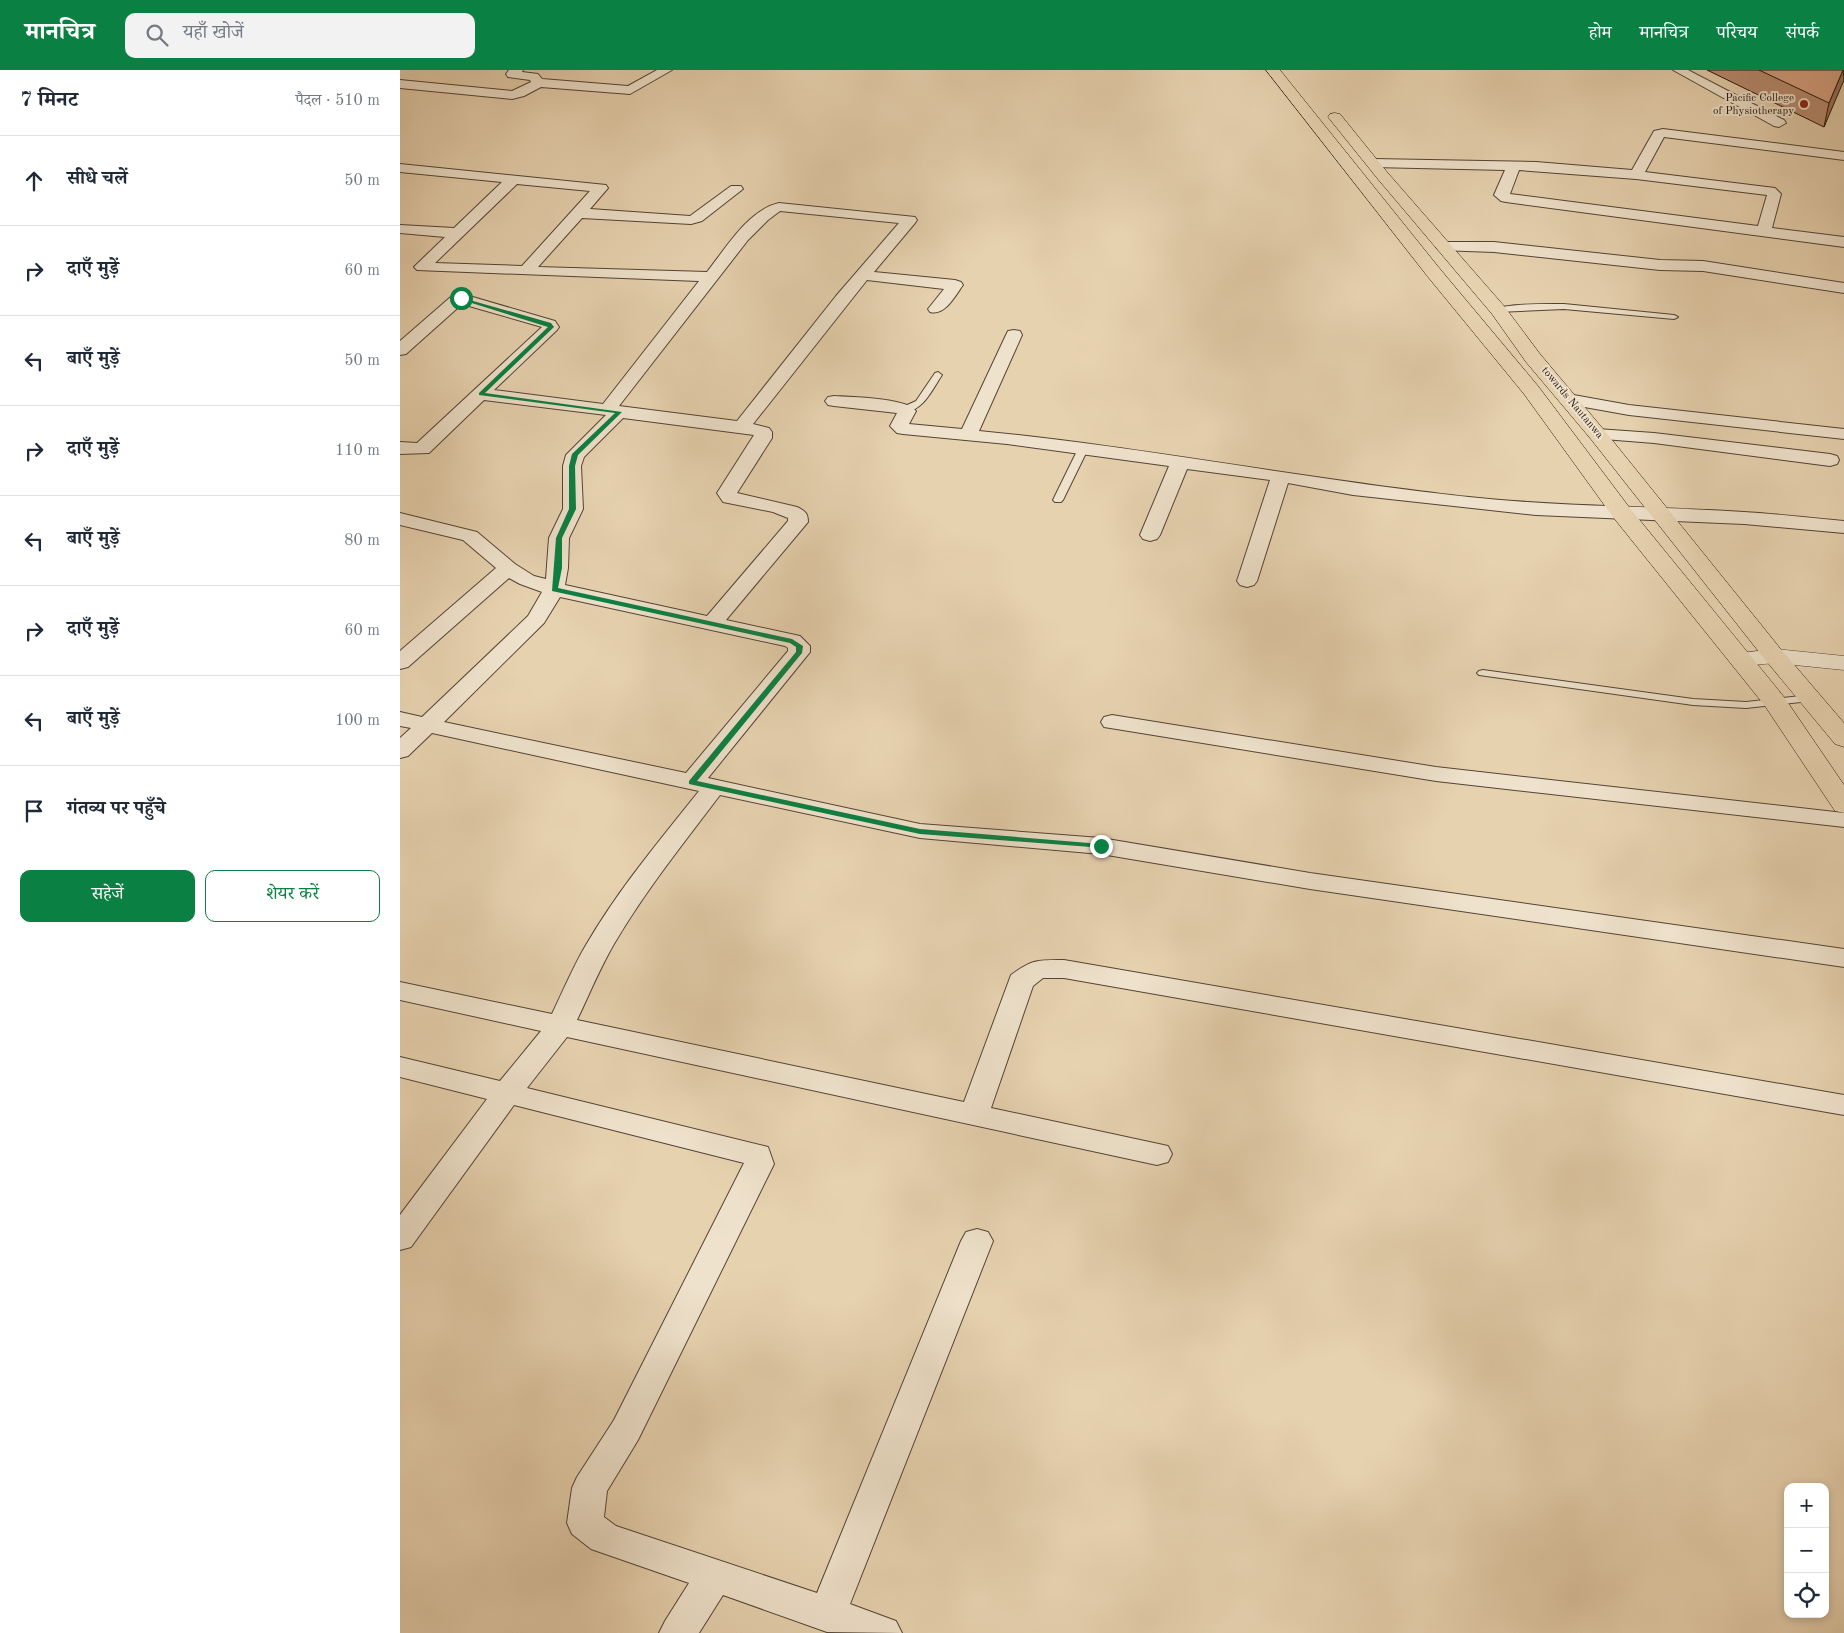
<!DOCTYPE html>
<html lang="hi">
<head>
<meta charset="utf-8">
<style>
	:root { --surface:#fff; --page:#f2f2f3; --text:#1f2937; --muted:#747a83; --line:#e0e1e3; --accent:#0b8043 }
	body { margin:0; font-family:"Old Standard TT","Noto Serif Devanagari",serif; background:var(--page); color:var(--text) }
	.controls { position:absolute; right:15px; bottom:15px; display:grid; overflow:hidden; border-radius:10px; box-shadow:0 2px 8px #0003 }
	.controls button { width:45px; height:45px; display:grid; place-items:center; padding:0; border:0; border-bottom:1px solid var(--line); background:var(--surface); color:var(--text); font:25px sans-serif }
	.stop { position:absolute; width:15px; height:15px; margin:-11px; border:4px solid #0b8043; border-radius:50%; background:#fff }
	.stop.end { background:#0b8043; border-color:#fff; box-shadow:0 1px 5px #0008 }
	.list { margin:0; padding:0; list-style:none }
	h2 { display:flex; justify-content:space-between; align-items:center; height:65px; margin:0; padding:0 20px; font-size:21px }
	h2 small { font-size:16px; font-weight:400; color:var(--muted) }
	.list li { display:grid; grid-template-columns:32px 1fr auto; gap:15px; align-items:center; box-sizing:border-box; height:90px; padding:0 20px; border-top:1px solid var(--line) }
	.list b { display:block; font-size:19px; white-space:nowrap }
	.list em { font-size:16px; font-style:normal; color:var(--muted) }
	.actions { display:flex; gap:10px; padding:15px 20px }
	.actions a { flex:1; padding:11px 0; border:1px solid var(--accent); border-radius:10px; text-align:center; font-size:18px; color:var(--accent) }
	.actions .main { background:var(--accent); color:#fff }
	.icon { flex:none; width:28px; height:28px; fill:none; stroke:currentColor; stroke-width:2; stroke-linecap:round; stroke-linejoin:round }
	.map { position:relative; flex:none; width:1444px; height:1563px; overflow:hidden }
	header { display:flex; align-items:center; gap:30px; box-sizing:border-box; height:70px; padding:0 25px; background:var(--accent); color:#fff }
	header strong { font-size:24px }
	nav { display:flex; gap:28px; margin-inline-start:auto; font-size:18px }
	.search { width:350px; height:45px; background:var(--page); display:flex; align-items:center; gap:12px; box-sizing:border-box; padding:0 18px; border-radius:10px; color:var(--muted); font-size:19px }
	main { display:flex }
	aside { flex:1; background:var(--surface) }
	.map>svg:first-child { display:block }
</style>
</head>
<body>
<header>
<strong>मानचित्र</strong>
<div class="search"><svg class="icon" aria-label="search" viewBox="0 0 24 24"><circle cx="10" cy="10" r="6"/><path d="M15 15l6 6"/></svg>यहाँ खोजें</div>
<nav><a>होम</a><a>मानचित्र</a><a>परिचय</a><a>संपर्क</a></nav>
</header>
<main>
<aside>
<h2>7 मिनट<small>पैदल · 510 m</small></h2>
<ul class="list">
<li><svg class="icon" aria-label="ahead" viewBox="0 0 24 24"><path d="M12 20V5M6 11l6-6 6 6"/></svg><div><b>सीधे चलें</b></div><em>50 m</em></li>
<li><svg class="icon" aria-label="right" viewBox="0 0 24 24"><path d="M7 20v-9h11M14 6l5 5-5 5"/></svg><div><b>दाएँ मुड़ें</b></div><em>60 m</em></li>
<li><svg class="icon" aria-label="left" viewBox="0 0 24 24"><path d="M17 20v-9H6M10 6l-5 5 5 5"/></svg><div><b>बाएँ मुड़ें</b></div><em>50 m</em></li>
<li><svg class="icon" aria-label="right" viewBox="0 0 24 24"><path d="M7 20v-9h11M14 6l5 5-5 5"/></svg><div><b>दाएँ मुड़ें</b></div><em>110 m</em></li>
<li><svg class="icon" aria-label="left" viewBox="0 0 24 24"><path d="M17 20v-9H6M10 6l-5 5 5 5"/></svg><div><b>बाएँ मुड़ें</b></div><em>80 m</em></li>
<li><svg class="icon" aria-label="right" viewBox="0 0 24 24"><path d="M7 20v-9h11M14 6l5 5-5 5"/></svg><div><b>दाएँ मुड़ें</b></div><em>60 m</em></li>
<li><svg class="icon" aria-label="left" viewBox="0 0 24 24"><path d="M17 20v-9H6M10 6l-5 5 5 5"/></svg><div><b>बाएँ मुड़ें</b></div><em>100 m</em></li>
<li><svg class="icon" aria-label="arrive" viewBox="0 0 24 24"><path d="M6 21V4h12l-3 4 3 4H6"/></svg><div><b>गंतव्य पर पहुँचे</b></div></li>
</ul>
<div class="actions"><a class="main">सहेजें</a><a>शेयर करें</a></div>
</aside>
<div class="map">
<svg width="1444" height="1563" viewBox="0 0 1444 1563">
	<rect width="100%" height="100%" fill="#e7d2b0"/>
	<filter id="stains"><feTurbulence type="fractalNoise" baseFrequency=".004" numOctaves="4"/><feColorMatrix values="0 0 0 0 .2 0 0 0 0 .09 0 0 0 0 .02 0 0 0 .5 -.17"/></filter>
	<radialGradient id="worn" r=".72"><stop offset=".6" stop-color="#630" stop-opacity="0"/><stop offset="1" stop-color="#630" stop-opacity=".3"/></radialGradient>
	<g fill="none" stroke-linecap="round" stroke-linejoin="round">
		<defs>
			<g id="service">
				<path d="M1164,234L1274,245L1278,247L1274,249L1164,239L1098,242L1094,240C1105,233 1149,234 1164,234Z"/>
				<path d="M538,302L542,305C533,318 522,344 503,341V337L516,331L535,303Z"/>
				<path d="M683,376L688,379L663,430L661,432H655L653,430L678,379Z"/>
				<path d="M1083,600L1293,629L1346,632L1410,625L1416,628L1410,631L1346,638L1293,635L1079,605L1077,603L1079,601Z"/>
			</g>
			<g id="minor">
				<path d="M109,0H123L122,2L138,4L142,9L228,16L257,0H272L230,24L141,17L124,26L112,29L0,18V10L112,21L131,12L130,10L108,7L106,4Z"/>
				<path d="M1273,0H1288L1384,50L1386,53L1379,57L1374,56Z"/>
				<path d="M1263,59L1444,82V90L1264,67L1245,102L1375,118L1381,124L1372,158L1444,167V177L1106,132L1101,131L1094,125L1105,100L973,97L966,93L973,89L1136,92L1232,100L1254,61ZM1119,100L1236,109L1367,125L1358,156L1110,124Z"/>
				<path d="M0,94L206,115L208,118L190,139L290,146L331,116H341L343,119L302,151L291,154L182,148L138,197L307,202C326,178 348,140 379,133L515,147L517,150L515,153L474,202L555,210L561,212L563,215C555,226 545,246 530,242L528,239L544,219L467,210L353,354L369,358L372,362V368L337,423L397,437C405,441 408,443 408,452L326,550L400,566L410,576V582L308,708L520,754L701,768L910,803L1444,879V897L910,819L701,784L520,768L320,725C283,774 245,821 214,874C200,898 189,925 177,950L564,1032L611,905C633,889 638,890 664,890L1444,1025V1045L664,908H643L633,916L591,1038L768,1076L772,1084L768,1092L757,1095L167,967L127,1018L368,1077L374,1094L238,1370L207,1421L204,1447L216,1456L417,1523L561,1171L566,1162L577,1159L588,1162L593,1171L450,1534L496,1551L502,1563L427,1562L323,1525L299,1563H259L265,1551L289,1513L191,1479L172,1464L167,1453L172,1418L177,1407L214,1350L344,1093L114,1035L11,1177L0,1180V1145L87,1029L0,1007V987L100,1011L141,961L0,930V912L152,944C163,921 173,897 186,875C218,820 259,771 299,721L32,663L8,686L0,688V668L11,658L0,656V642L22,647L128,546L142,522L120,514L109,508L8,597L0,599V581L96,498L63,470L0,455V443L77,462L115,494L134,506L146,509L149,468L163,439V396L166,385L206,345L84,330L29,383L0,384V372L17,373L142,257L62,234L6,284L0,285V271L53,225L59,223L155,251L159,257L157,260L94,320L203,334L299,211L17,200L14,197L17,194L45,167L0,163V155L54,158L102,112L0,102ZM117,114L190,121L122,196L35,193ZM380,141L499,153L436,226L337,351L219,336L348,170L368,150ZM223,348L354,365L317,423L323,432L373,442L388,448V451L307,546L165,515L168,498L169,468L183,439L181,396L184,387ZM160,527L385,576L388,578V581L286,703L44,652L144,553Z"/>
				<path d="M1044,172H1094L1260,190L1303,191L1444,213V223L1303,201L1260,200L1094,182L1039,180L1036,177L1039,174Z"/>
				<path d="M614,260L620,261L622,265L579,361C743,377 905,409 1069,427C1160,437 1252,436 1344,442C1377,444 1411,448 1444,451V463L1344,454L1136,445L953,425L888,413L857,511L854,515L847,517L840,515L837,511L870,410L787,399L760,465L757,469L750,471L743,469L740,465L769,396L607,374L503,364L497,363L490,356L497,343L434,336L428,335L425,331L428,327L434,326C451,327 507,328 516,341L509,354L562,359L606,265L608,261Z"/>
				<path d="M1168,324L1229,335L1444,359V369L1229,345L1162,333L1159,329L1162,325Z"/>
				<path d="M1197,359L1254,363L1430,384L1437,386L1439,390L1437,394L1430,396L1254,373L1191,368L1188,364L1191,360Z"/>
				<path d="M712,645L1036,697L1444,743V757L1036,711L704,657L701,652L704,647Z"/>
			</g>
			<path id="tertiary" d="M1375,579L1444,586V600L1375,593L1341,596L1333,594L1329,589L1333,584Z"/>
			<g id="primary">
				<path d="M866,0H880L1040,199L1138,316L1229,437L1384,627L1444,715V743L1435,741L1365,636L1213,447L1124,324L1028,207Z"/>
				<path d="M935,43L940,44L987,102L1104,236L1140,284L1204,360L1379,577L1444,653V677L1435,674L1363,587L1190,368L1126,292L1092,244L977,108L928,47L930,44Z"/>
			</g>
		</defs>
		<use href="#service" stroke="#544434" stroke-width="2"/>
		<use href="#minor" stroke="#544434" stroke-width="2"/>
		<use href="#tertiary" stroke="#544434" stroke-width="1"/>
		<use href="#primary" stroke="#23140a" stroke-width="1"/>
		<use href="#service" fill="#efe2cc" fill-rule="evenodd"/>
		<use href="#minor" fill="#efe2cc" fill-rule="evenodd"/>
		<use href="#tertiary" fill="#efe2cc" fill-rule="evenodd"/>
		<use href="#primary" fill="#e7d2b0" fill-rule="evenodd"/>
	</g>
	<path fill="#bb8e73" stroke="#23140a" d="M1307,0H1444L1424,57Z"/>
	<path fill="#98745e" stroke="#23140a" d="M1443,0L1444,10L1424,57L1429,33Z"/>
	<path fill="#d9a586" stroke="#23140a" d="M1359,0H1443L1429,33Z"/>
	<path fill="#0b8043" d="M59,227L151,253L154,257L85,323L222,342L178,385L175,396L176,439L162,468V498L158,518L392,569L403,576L402,583L297,711L520,759L701,774L704,775V778L520,764L289,714V711L396,582V577L390,573L152,521L156,468L169,439V396L172,384L215,343L79,325V323L148,257L59,229Z"/>
	<circle fill="#8f2418" stroke="#efe2cc" stroke-width="2" cx="1404" cy="34" r="5"/>
	<g text-anchor="middle" dominant-baseline="central" stroke-width="4" stroke-linejoin="round" paint-order="stroke">
		<g font-size="11" fill="#23140a" stroke="#efe2cc" text-anchor="end">
			<text x="1394" y="28">Pacific College<tspan x="1394" dy="13">of Physiotherapy</tspan></text>
		</g>
		<g font-size="11" fill="#23140a" stroke="#efe2cc">
			<text transform="translate(1172 333) rotate(50)">towards Nautanwa</text>
		</g>
	</g>
	<rect width="100%" height="100%" filter="url(#stains)"/>
	<rect width="100%" height="100%" fill="url(#worn)"/>
</svg>
<div class="controls">
<button>+</button>
<button>−</button>
<button><svg class="icon" aria-label="locate" viewBox="0 0 24 24"><circle cx="12" cy="12" r="6"/><path d="M12 2v4M12 18v4M2 12h4M18 12h4"/></svg></button>
</div>
<div class="stop" style="left:61px;top:228px"></div>
<div class="stop end" style="left:701px;top:776px"></div>
</div>
</main>
</body>
</html>
